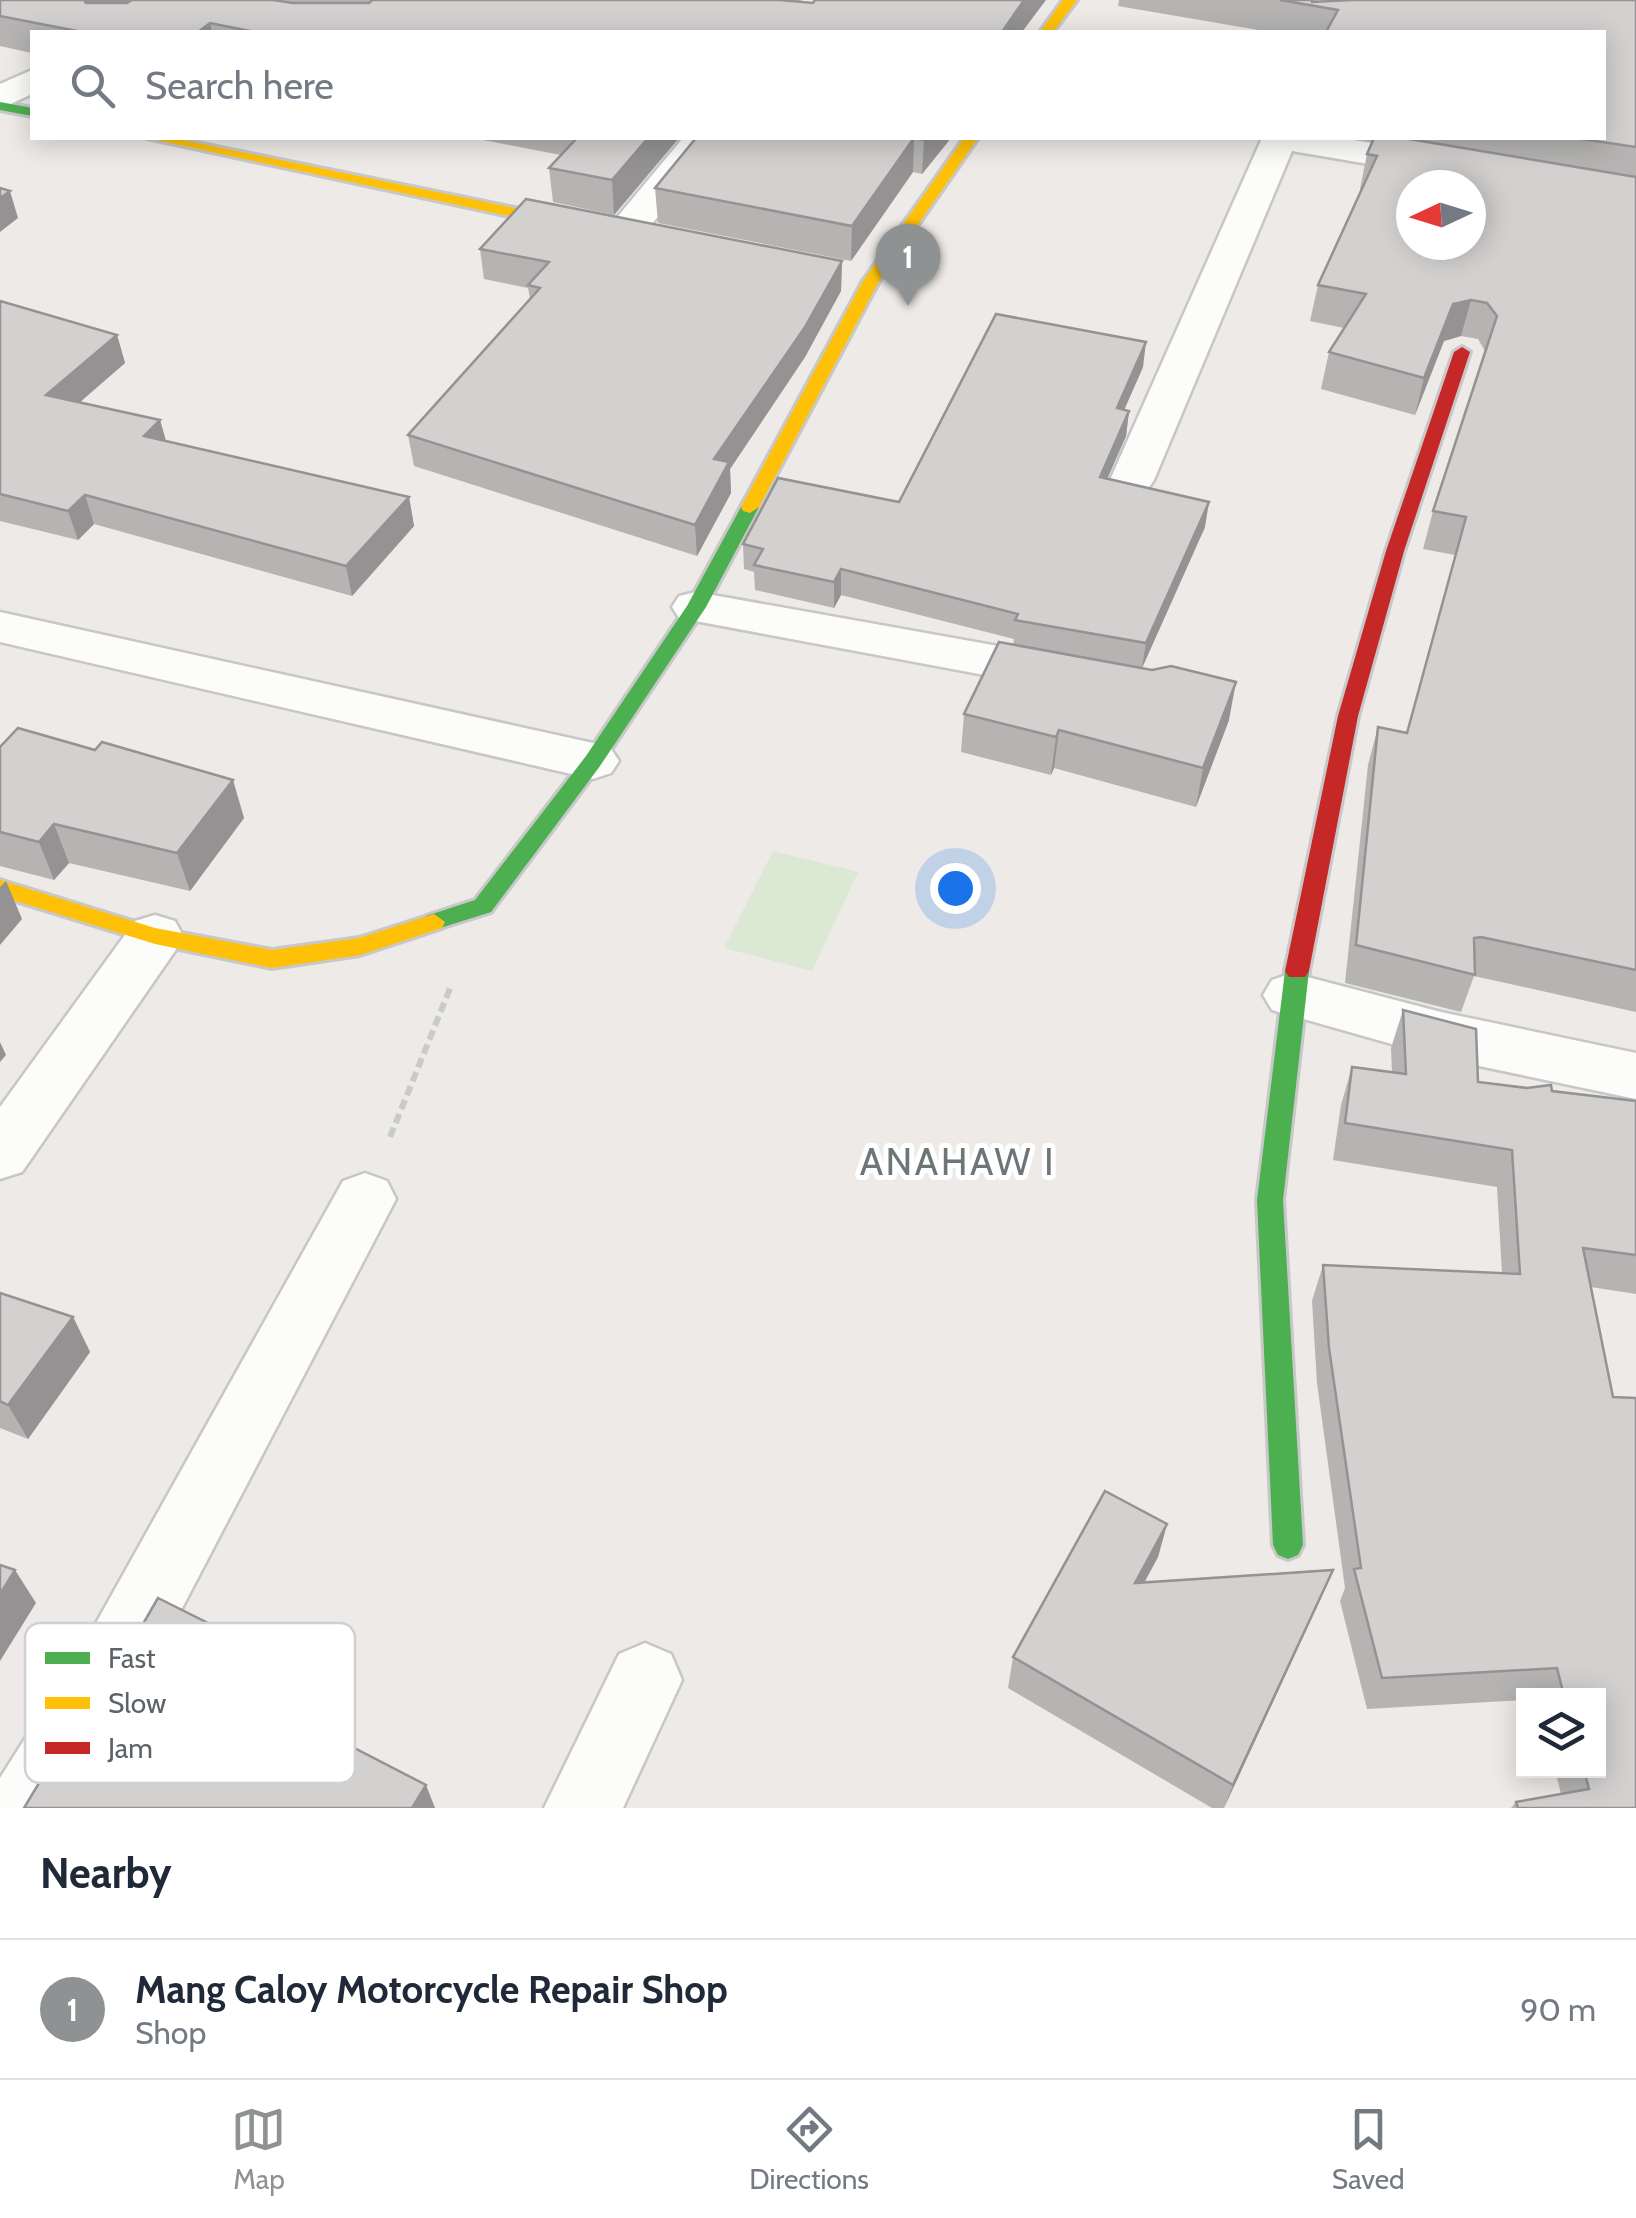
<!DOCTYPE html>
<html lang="en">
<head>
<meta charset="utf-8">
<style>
	:root { --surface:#fff; --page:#f2f2f3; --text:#1f2937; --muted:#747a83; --line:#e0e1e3; --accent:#8f9293 }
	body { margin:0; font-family:Cabin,sans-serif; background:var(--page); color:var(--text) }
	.controls { position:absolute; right:30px; bottom:30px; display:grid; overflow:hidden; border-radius:0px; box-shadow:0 5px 25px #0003 }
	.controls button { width:90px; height:90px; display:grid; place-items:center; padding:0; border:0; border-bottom:2px solid var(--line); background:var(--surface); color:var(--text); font:50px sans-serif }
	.compass { position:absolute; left:1396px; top:170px; width:90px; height:90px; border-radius:50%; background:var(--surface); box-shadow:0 5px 25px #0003; rotate:266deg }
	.you { position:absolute; left:955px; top:888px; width:35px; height:35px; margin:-25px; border:8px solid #fff; border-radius:50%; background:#1a73e8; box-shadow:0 0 0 15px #1a73e833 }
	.badge { display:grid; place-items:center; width:65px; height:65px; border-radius:50%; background:var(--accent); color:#fff; font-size:32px; font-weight:700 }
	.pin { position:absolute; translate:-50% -82px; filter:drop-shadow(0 2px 5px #0008) }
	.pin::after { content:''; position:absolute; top:52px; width:35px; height:30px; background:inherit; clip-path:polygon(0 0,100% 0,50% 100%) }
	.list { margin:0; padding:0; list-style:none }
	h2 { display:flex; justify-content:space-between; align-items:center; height:130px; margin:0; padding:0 40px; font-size:42px }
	h2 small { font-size:32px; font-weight:400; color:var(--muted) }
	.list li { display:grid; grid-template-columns:65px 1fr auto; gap:30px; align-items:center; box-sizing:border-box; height:140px; padding:0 40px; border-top:2px solid var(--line) }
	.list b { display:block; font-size:38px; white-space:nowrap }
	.list p { margin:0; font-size:32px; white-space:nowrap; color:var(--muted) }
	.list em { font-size:32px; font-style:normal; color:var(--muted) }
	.icon { flex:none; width:55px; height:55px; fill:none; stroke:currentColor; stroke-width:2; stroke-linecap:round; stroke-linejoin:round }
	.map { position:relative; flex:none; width:1636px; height:1808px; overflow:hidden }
	.search { position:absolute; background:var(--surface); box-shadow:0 5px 25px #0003; left:30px; right:30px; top:30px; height:110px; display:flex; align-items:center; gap:25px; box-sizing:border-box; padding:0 35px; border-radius:0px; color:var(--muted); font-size:38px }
	.sheet { height:270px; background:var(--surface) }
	nav { display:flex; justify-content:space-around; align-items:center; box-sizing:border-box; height:140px; border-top:2px solid var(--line); background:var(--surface); font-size:28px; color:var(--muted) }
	nav a { display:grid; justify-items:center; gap:5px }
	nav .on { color:var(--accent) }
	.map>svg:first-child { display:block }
</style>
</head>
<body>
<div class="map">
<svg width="1636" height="1808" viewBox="0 0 1636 1808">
	<rect width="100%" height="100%" fill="#edeae7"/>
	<path fill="#dbe8d3" d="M773,851L858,872L812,971L724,948Z"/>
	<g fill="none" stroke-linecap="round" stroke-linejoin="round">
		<defs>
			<g id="street">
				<path d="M1323,0H1355L1341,32H1308Z"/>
				<path d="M32,70V94L0,109V84Z"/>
				<path d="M683,138H720L637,243H609L604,235L609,227Z"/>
				<path d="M1262,138H1341L1439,154L1452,157L1457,165L1452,173L1439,176L1292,151L1154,480L1148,489L1132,493L1116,489L1110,480Z"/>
				<path d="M696,592L1065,658L1082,663L1090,674L1082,685L1065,690L679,618L672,607L679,596Z"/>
				<path d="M0,612L593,743L611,749L619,761L611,773L593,779L0,642Z"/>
				<path d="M155,915L175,921L183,936L175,951L22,1172L0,1179V1107L135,921Z"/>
				<path d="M1292,973L1441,1012L1636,1053V1099L1441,1058L1272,1010L1263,995L1272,980Z"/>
				<path d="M365,1173L387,1181L396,1199L133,1702L70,1808H0V1778L81,1650L343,1181Z"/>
				<path d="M645,1643L671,1654L682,1680L623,1808H544L619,1654Z"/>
			</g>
			<g id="fast">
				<path d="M0,102L32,108V116L0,110Z"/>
				<path d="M750,501L759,507L706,607L600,766L491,912L434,930L426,928L423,922L426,916L475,900L586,756L687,606L741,507Z"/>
				<path d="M1297,962L1305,965L1309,971L1283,1200L1303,1545L1298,1555L1288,1559L1278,1555L1273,1545L1257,1200L1285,971L1289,965Z"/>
			</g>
			<g id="slow">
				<path d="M1063,0H1077L1053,32H1040Z"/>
				<path d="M147,138H173L588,223L596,228L588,233Z"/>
				<path d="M964,138H978L879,281L759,507L750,513L743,511L741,507L863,281Z"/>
				<path d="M0,880L155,928L272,950L359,938L434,914L445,922L442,928L360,955L272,968L155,944L0,896Z"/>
			</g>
			<path id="jam" d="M1462,347L1470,352L1404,551L1358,716L1309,971L1305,977H1289L1285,971L1338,716L1386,551L1454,352Z"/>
		</defs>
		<use href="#street" stroke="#c6c7c6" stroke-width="5"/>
		<use href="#fast" stroke="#c9c8c8" stroke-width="6"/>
		<use href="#slow" stroke="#c9c8c8" stroke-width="6"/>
		<use href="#jam" stroke="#c9c8c8" stroke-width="6"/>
		<path stroke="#c8ccc9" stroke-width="6" stroke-dasharray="10 5" stroke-linecap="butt" d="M390,1137L451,986"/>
		<use href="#street" fill="#fcfcfb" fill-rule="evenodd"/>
		<use href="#fast" fill="#4caf50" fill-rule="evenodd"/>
		<use href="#slow" fill="#ffc107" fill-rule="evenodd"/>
		<use href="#jam" fill="#c62828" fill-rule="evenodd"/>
	</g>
	<g fill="#b5b4b3">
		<path d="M0,0H801L800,2L1028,22L1022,32H32V53L0,46Z"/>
		<path d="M1119,0H1319L1318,1L1636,0V1012L1474,976L1461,1012L1345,983L1368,765L1378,727L1407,733L1455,555L1423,549L1433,511L1485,351L1478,339L1461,336L1444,341L1415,415L1321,389L1329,352L1344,328L1310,321L1318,285L1362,190L1360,189L1367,154L1372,141L1353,138H1604V32H1270L1118,6Z"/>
		<path d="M473,138H679L614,215L553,202L549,168L561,155Z"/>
		<path d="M696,138H951L922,174L913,172L851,261L658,223L655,188Z"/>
		<path d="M480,249L842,261L841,291L805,357L730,469L731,493L697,556L414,466L408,435L530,299L528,288L484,279Z"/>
		<path d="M0,301L117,335L125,363L79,402L160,420L166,442L409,497L414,526L352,596L94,524L78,540L0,521Z"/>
		<path d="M1143,367L1124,410L1129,411L1126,436L1107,479L1205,527L1142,668L1229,720L1196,807L1054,768L1051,775L961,752L964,714L1013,645L1014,639L841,595L834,608L755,590L754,572L744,569L743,544L899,502Z"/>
		<path d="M0,747L244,818L190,891L69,863L54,880L0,866Z"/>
		<path d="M1403,1010L1478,1082L1636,1101V1294L1591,1287L1636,1808H1511L1516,1802L1561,1794L1555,1770H1598V1696H1524V1700L1367,1709L1340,1601L1345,1588L1317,1383L1312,1301L1323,1265L1502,1273L1497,1187L1333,1160L1341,1105L1352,1067L1392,1072L1391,1048Z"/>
		<path d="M0,1293L73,1317L90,1352L28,1439L0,1428Z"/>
		<path d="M1167,1524L1158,1557L1144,1582L1333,1570L1224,1808H1212L1008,1688L1013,1657Z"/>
	</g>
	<g fill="#949292">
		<path d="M83,0H138L91,31Z"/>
		<path d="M1024,0H1046L1022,32H1002Z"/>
		<path d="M210,23L212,32H198Z"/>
		<path d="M648,138H679L614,215L612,180Z"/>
		<path d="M914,138L913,172L851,261L852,226Z"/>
		<path d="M926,138H951L922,174L924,140Z"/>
		<path d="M10,191L18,218L0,232V198Z"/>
		<path d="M842,261L841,291L805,357L730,469L731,493L697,556L695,525L714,459Z"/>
		<path d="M1471,300L1461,336L1444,341L1415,415L1424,378L1453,304Z"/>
		<path d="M117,335L125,363L55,424L46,395Z"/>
		<path d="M1146,342L1143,367L1114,433L1117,408Z"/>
		<path d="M1129,411L1126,436L1097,502L1100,477Z"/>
		<path d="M160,420L168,448L144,436Z"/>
		<path d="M85,495L94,524L78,540L68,511Z"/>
		<path d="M409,497L414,526L352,596L346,566Z"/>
		<path d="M1209,502L1205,527L1142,668L1146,643Z"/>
		<path d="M841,569V595L834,608V582Z"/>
		<path d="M1236,682L1229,720L1196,807L1203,768Z"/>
		<path d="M1059,730L1054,768L1051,775L1056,737Z"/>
		<path d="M233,780L244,818L190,891L177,853Z"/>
		<path d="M54,824L69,863L54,880L39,842Z"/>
		<path d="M6,881L22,919L0,945V887Z"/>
		<path d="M0,1042L6,1055L0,1062Z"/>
		<path d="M73,1317L90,1352L28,1439L8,1405Z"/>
		<path d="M1167,1524L1158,1557L1127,1615L1135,1583Z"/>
		<path d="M15,1570L36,1603L0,1661V1594Z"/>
		<path d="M1333,1570L1319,1602L1224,1808L1233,1785Z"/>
		<path d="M332,1685L345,1715L322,1754L308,1724Z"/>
		<path d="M426,1785L435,1808H412Z"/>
	</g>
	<g fill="#d3d1d0" stroke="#949292" stroke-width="2.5" fill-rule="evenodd">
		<path d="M0,0H84L86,3H127L132,0H273L293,3H369L372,0H780L813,3L815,0H1024L1002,32H255L210,23L198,32H82L0,16Z"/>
		<path d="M1280,0H1312V2L1351,0H1636V147L1575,138H1604V32H1326L1338,10Z"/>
		<path d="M577,138H648L612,180L549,168Z"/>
		<path d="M696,138H926L924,140L914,138L852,226L655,188Z"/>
		<path d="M1374,138H1403L1636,177V970L1481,937L1474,938L1475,975L1356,945L1378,727L1407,733L1466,517L1433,511L1497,316L1487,303L1471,300L1453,304L1424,378L1329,352L1366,294L1318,285L1377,156L1367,154ZM1411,185H1471V245H1411Z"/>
		<path d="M0,188L10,191L0,198Z"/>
		<path d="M526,199L842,261L805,327L714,459L729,462L695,525L408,435L540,288L528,285L549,262L480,249Z"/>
		<path d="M0,301L117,335L46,395L160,420L144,436L409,497L346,566L85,495L68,511L0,494Z"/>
		<path d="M996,314L1146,342L1117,408L1129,411L1100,477L1209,502L1146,643L1015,620L1018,614L841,569L834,582L754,565L763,549L743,544L778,478L899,502Z"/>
		<path d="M999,642L1152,670L1171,666L1236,682L1203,768L1059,730L1056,737L964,714Z"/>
		<path d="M18,728L95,750L102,742L233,780L177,853L54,824L39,842L0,832V747Z"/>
		<path d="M1403,1010L1476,1029L1478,1082L1527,1088L1551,1085L1552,1091L1636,1101V1255L1583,1248L1613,1397L1636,1398V1808H1518L1516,1802L1589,1789L1584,1770H1598V1696H1564L1557,1668L1382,1678L1354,1569L1361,1568L1329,1348L1323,1265L1520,1274L1512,1150L1345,1123L1352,1067L1406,1074Z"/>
		<path d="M0,1293L73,1317L8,1405L0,1401Z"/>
		<path d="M1105,1491L1167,1524L1135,1583L1333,1570L1233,1785L1013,1657Z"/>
		<path d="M0,1565L15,1570L0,1594Z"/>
		<path d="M158,1598L332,1685L308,1724L426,1785L412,1808H24L39,1783L52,1781Z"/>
	</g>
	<g text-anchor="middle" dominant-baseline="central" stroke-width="10" stroke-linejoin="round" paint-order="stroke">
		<g font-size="38" letter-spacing="2.5" fill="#6e7578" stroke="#fff">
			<text x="958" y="1161">ANAHAW I</text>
		</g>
	</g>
	<rect x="25" y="1623" width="330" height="160" rx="15" fill="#fff" stroke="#ced0d1" stroke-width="2.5"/>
	<rect x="45" y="1652" width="45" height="12" fill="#4caf50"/>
	<rect x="45" y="1697" width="45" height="12" fill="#ffc107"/>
	<rect x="45" y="1742" width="45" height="12" fill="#c62828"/>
	<g font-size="28" fill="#5d6366">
		<text x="108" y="1668">Fast</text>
		<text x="108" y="1713">Slow</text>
		<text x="108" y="1758">Jam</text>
	</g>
</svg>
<div class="controls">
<button><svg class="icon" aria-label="layers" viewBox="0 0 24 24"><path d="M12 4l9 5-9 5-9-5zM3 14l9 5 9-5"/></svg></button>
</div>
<svg class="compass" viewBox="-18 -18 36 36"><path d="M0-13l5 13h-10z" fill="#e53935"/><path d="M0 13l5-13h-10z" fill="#747a83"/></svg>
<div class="you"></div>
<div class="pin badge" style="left:908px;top:306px">1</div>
<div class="search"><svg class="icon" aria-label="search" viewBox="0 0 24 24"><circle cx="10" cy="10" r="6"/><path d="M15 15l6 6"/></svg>Search here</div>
</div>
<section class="sheet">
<h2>Nearby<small></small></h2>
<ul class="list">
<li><span class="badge">1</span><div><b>Mang Caloy Motorcycle Repair Shop</b><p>Shop</p></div><em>90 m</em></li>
</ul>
</section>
<nav>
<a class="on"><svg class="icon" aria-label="map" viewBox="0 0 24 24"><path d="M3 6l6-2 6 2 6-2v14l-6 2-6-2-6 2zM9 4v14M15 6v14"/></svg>Map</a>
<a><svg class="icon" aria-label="directions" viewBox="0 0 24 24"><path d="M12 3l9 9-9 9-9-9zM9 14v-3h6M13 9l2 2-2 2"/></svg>Directions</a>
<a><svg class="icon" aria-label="saved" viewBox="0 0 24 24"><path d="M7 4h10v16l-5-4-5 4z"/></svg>Saved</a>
</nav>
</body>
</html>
